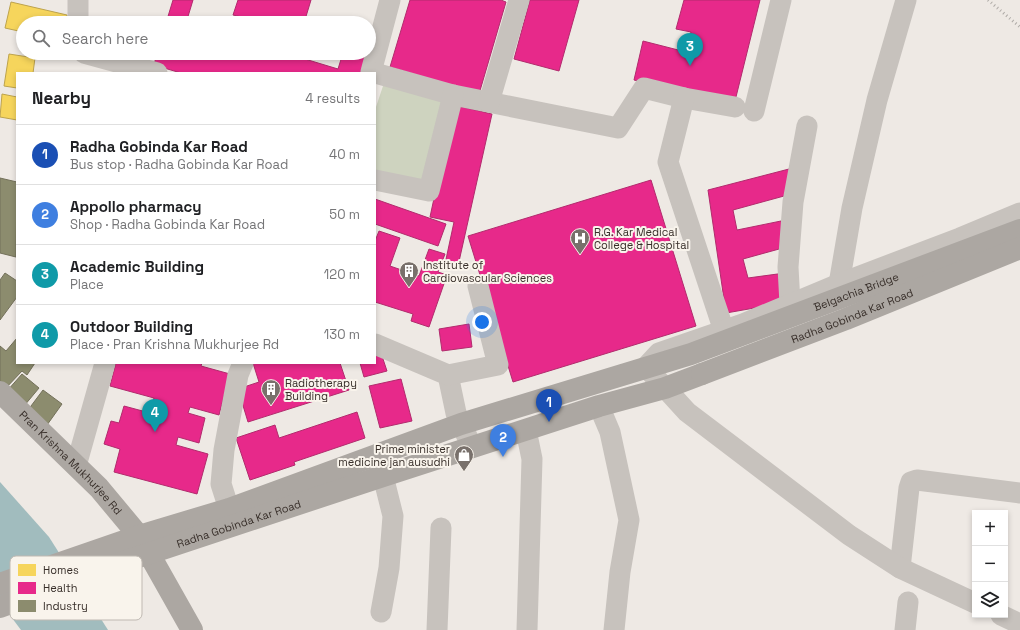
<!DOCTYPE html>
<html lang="en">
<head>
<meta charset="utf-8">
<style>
	:root { --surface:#fff; --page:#f2f2f2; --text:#202124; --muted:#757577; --line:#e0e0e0; --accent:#7c3aed }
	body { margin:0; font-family:"Space Grotesk",sans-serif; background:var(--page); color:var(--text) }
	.controls { position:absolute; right:12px; bottom:12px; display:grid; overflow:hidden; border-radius:0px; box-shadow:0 2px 6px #0003 }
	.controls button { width:36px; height:36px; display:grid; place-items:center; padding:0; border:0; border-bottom:1px solid var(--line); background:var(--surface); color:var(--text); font:20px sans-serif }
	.you { position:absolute; left:482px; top:322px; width:14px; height:14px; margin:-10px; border:3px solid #fff; border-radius:50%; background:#1a73e8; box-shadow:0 0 0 6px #1a73e833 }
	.badge { display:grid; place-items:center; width:26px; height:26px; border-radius:50%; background:var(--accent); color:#fff; font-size:13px; font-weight:700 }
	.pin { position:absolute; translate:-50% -33px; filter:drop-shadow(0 1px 2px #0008) }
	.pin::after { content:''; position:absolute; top:21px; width:14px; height:12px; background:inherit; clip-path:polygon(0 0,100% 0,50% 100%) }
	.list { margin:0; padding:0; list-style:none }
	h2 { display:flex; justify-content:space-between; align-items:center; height:52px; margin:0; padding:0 16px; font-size:17px }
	h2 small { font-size:13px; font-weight:400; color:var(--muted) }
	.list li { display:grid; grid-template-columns:26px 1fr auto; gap:12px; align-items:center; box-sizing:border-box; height:60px; padding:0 16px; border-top:1px solid var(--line) }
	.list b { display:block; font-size:15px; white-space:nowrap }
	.list p { margin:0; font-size:13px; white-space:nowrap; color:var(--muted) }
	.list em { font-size:13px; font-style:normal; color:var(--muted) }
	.icon { flex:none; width:22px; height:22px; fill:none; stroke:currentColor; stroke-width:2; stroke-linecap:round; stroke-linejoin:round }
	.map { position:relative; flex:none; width:1020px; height:630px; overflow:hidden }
	.search { position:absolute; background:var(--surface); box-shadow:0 2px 6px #0003; left:16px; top:16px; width:360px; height:44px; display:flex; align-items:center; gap:10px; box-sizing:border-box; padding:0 14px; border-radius:22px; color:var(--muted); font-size:15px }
	.panel { position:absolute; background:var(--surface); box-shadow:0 2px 6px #0003; left:16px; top:72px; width:360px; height:292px; border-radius:0px }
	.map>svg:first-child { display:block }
</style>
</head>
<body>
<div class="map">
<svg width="1020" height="630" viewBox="0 0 1020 630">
	<rect width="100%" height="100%" fill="#eee9e4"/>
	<path fill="#ced3bf" d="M385,80L447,96L426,185L375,171V110Z"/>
	<path fill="#a1bcbe" d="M0,482L49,537L108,630H21L0,602Z"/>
	<g fill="#f6d55c" stroke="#bda34d">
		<path d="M11,2L67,15L66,23H23V32L5,28Z"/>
		<path d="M9,54L35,58L33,73H17V88L4,86Z"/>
		<path d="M2,94L17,97V120L0,117Z"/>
	</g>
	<g fill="#e7298a" stroke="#b22b6d">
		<path d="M173,0H193L186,23H166Z"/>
		<path d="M238,0H311L304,23H249L250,19L233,15Z"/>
		<path d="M410,0H501L506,2L479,94L390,67Z"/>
		<path d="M530,0H579L559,71L514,59Z"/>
		<path d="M684,0H760L734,105L634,80L643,41L686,52L691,32L676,29Z"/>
		<path d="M157,53H285L338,69L343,53H368L362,73H181L154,65Z"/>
		<path d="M454,105L492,114L458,266L445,264L454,222L430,217Z"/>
		<path d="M789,169L795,193L733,210L737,230L781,221L790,246L743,259L748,278L785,273L783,303L726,313L708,190Z"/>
		<path d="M651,180L696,326L513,382L468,236Z"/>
		<path d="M375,199L446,224L438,246L375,224Z"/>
		<path d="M379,231L400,238L390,266L419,276L429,249L445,254L438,272L447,275L429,327L411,321L413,314L375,302V241Z"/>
		<path d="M469,324L472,347L442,351L439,329Z"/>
		<path d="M381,353L387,371L364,377L360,363H375V354Z"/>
		<path d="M116,363H202L201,366L230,374L219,415L190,407L188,413L205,418L199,443L178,437L176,445L208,454L197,494L114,472L120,449L104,444L111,421L119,423L124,406L150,413L154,398L110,386Z"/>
		<path d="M253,363H340L349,390L248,422L238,389L259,382Z"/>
		<path d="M401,379L412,421L380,428L369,386Z"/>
		<path d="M357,412L365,438L294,462L295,465L250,480L236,438L275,425L279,438Z"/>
	</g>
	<g fill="#8c8c6e" stroke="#73705a">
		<path d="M0,178L17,182L16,257L0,253Z"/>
		<path d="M5,273L17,281V297L0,320V280Z"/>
		<path d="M17,338V363H35L27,375L22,371L4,390L0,387V346L6,351Z"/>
		<path d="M22,374L39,388L24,406L7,391Z"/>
		<path d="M43,390L62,404L47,425L28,410Z"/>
	</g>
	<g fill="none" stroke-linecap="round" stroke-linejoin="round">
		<g stroke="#c7c2bd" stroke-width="21">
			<path d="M78,0V23"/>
			<path d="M84,53L157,73"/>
			<path d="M371,72L390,0"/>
			<path d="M375,73L453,95L618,128L644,88L684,98L735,107"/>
			<path d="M684,98L668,162L724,331"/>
			<path d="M489,102L519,0"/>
			<path d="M754,111L781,0"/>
			<path d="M375,180L429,191L453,95"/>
			<path d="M839,284L852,208L877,100L906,0"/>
			<path d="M790,304L788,267L793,202L807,126"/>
			<path d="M375,344L448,375L456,413L472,447"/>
			<path d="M448,375L498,365L478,286"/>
			<path d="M599,406L610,432L629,520L620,572L614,630"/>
			<path d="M526,430L532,459L527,630"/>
			<path d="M76,466L105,363"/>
			<path d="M229,509L221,484L224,450L238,375L243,363"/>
			<path d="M900,568L909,488L911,482L917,480L1020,493"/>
			<path d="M975,603L900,568L849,535L687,412L646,367L659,353L743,324L839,284L960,238L1020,213"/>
			<path d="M381,612L389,568L393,516L383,476"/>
			<path d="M1001,615L1020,624"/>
			<path d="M437,630L441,528"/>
			<path d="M905,630L908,602"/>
		</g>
		<g stroke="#aca7a2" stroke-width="22">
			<path id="s1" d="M0,392L99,488L139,536L192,630"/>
			<path id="s2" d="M0,584L139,536L229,509L461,424L691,354L1020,230"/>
			<path id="s3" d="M0,607L120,563L383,476L599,406L665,388L702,374"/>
		</g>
		<path stroke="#afaba7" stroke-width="3" stroke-dasharray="1 3" stroke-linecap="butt" d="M988,0L1020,27"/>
		<path stroke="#aca7a2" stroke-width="22" id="s4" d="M702,374L846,319L1020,248"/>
	</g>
	<defs>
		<symbol id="hospital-pin" viewBox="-11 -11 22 30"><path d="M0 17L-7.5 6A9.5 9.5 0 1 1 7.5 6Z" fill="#78706b" stroke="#f9f4ec"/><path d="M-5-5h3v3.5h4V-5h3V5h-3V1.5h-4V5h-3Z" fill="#fff"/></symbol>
		<symbol id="building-pin" viewBox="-11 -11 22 30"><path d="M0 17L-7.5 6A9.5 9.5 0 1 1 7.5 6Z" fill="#78706b" stroke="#f9f4ec"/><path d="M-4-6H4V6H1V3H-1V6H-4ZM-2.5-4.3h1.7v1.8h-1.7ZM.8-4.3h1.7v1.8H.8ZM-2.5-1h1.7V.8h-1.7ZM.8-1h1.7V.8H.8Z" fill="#fff"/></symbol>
		<symbol id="shop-pin" viewBox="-11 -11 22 30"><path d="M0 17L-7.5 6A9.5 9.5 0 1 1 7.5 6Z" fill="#78706b" stroke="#f9f4ec"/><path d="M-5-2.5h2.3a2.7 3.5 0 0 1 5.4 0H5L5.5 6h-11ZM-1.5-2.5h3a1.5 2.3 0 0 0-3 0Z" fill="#fff"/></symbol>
	</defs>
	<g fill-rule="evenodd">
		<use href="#hospital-pin" x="569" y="227" width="22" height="30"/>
		<use href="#building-pin" x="398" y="260" width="22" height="30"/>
		<use href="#building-pin" x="260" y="378" width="22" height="30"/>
		<use href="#shop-pin" x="453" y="444" width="22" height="30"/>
	</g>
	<g text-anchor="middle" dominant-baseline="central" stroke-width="4" stroke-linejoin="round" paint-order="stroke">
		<g font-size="11" fill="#382f2a" stroke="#f9f4ec" text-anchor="start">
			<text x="594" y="232">R.G. Kar Medical<tspan x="594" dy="13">College &amp; Hospital</tspan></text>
			<text x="423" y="265">Institute of<tspan x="423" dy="13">Cardiovascular Sciences</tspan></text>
			<text x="285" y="383">Radiotherapy<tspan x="285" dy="13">Building</tspan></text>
			<text x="450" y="449" text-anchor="end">Prime minister<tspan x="450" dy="13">medicine jan ausudhi</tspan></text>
		</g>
		<g font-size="11" fill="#382f2a" stroke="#f9f4ec">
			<text stroke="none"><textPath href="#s2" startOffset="905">Belgachia Bridge</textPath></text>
			<text stroke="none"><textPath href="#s4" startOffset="161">Radha Gobinda Kar Road</textPath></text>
			<text stroke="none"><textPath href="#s1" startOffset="100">Pran Krishna Mukhurjee Rd</textPath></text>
			<text stroke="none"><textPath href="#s3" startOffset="253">Radha Gobinda Kar Road</textPath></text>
		</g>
	</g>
	<rect x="10" y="556" width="132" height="64" rx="6" fill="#f9f4ec" stroke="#bfb9b2" stroke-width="1"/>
	<rect x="18" y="564" width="18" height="12" fill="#f6d55c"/>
	<rect x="18" y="582" width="18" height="12" fill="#e7298a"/>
	<rect x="18" y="600" width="18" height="12" fill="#8c8c6e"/>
	<g font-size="11" fill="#382f2a">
		<text x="43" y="574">Homes</text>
		<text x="43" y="592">Health</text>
		<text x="43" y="610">Industry</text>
	</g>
</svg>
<div class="controls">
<button>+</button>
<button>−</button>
<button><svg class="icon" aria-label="layers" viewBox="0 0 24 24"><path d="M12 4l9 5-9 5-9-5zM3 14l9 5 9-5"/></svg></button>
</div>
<div class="you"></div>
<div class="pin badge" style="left:549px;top:422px;background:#1a4fb4">1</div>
<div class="pin badge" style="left:503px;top:457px;background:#3f7fe0">2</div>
<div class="pin badge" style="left:690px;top:66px;background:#0f9aa8">3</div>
<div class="pin badge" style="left:155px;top:432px;background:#0f9aa8">4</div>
<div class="search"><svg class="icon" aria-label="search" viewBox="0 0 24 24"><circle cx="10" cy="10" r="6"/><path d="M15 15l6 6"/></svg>Search here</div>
<section class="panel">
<h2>Nearby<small>4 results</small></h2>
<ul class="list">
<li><span class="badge" style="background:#1a4fb4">1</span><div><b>Radha Gobinda Kar Road</b><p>Bus stop · Radha Gobinda Kar Road</p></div><em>40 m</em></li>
<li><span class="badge" style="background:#3f7fe0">2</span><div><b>Appollo pharmacy</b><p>Shop · Radha Gobinda Kar Road</p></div><em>50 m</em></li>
<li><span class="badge" style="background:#0f9aa8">3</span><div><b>Academic Building</b><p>Place</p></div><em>120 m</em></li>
<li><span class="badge" style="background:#0f9aa8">4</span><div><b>Outdoor Building</b><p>Place · Pran Krishna Mukhurjee Rd</p></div><em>130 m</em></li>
</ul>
</section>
</div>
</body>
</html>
